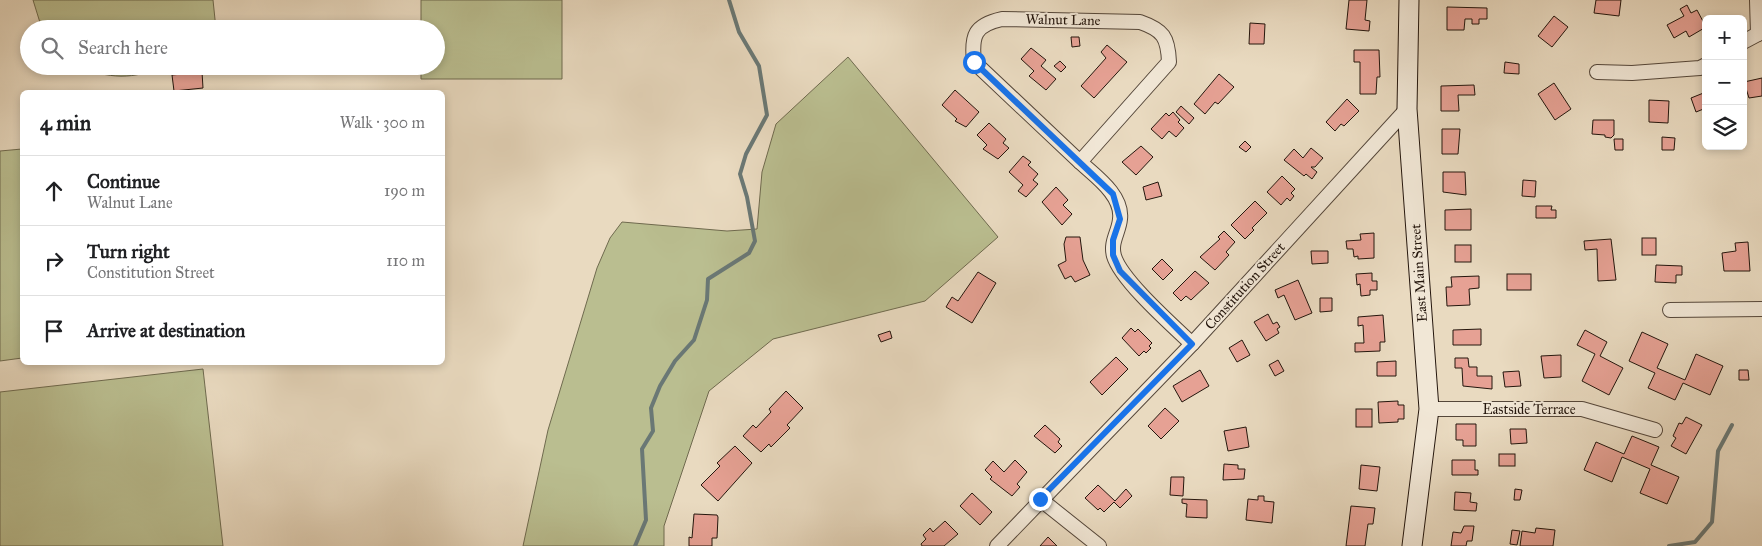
<!DOCTYPE html>
<html lang="en">
<head>
<meta charset="utf-8">
<style>
	:root { --surface:#fff; --page:#f6f6f6; --text:#202124; --muted:#757577; --line:#e0e0e0 }
	body { margin:0; font-family:"IM FELL Great Primer",serif; background:var(--page); color:var(--text) }
	.controls { position:absolute; right:15px; top:15px; display:grid; overflow:hidden; border-radius:8px; box-shadow:0 2px 8px #0003 }
	.controls button { width:45px; height:45px; display:grid; place-items:center; padding:0; border:0; border-bottom:1px solid var(--line); background:var(--surface); color:var(--text); font:25px sans-serif }
	.stop { position:absolute; width:15px; height:15px; margin:-11px; border:4px solid #1a73e8; border-radius:50%; background:#fff }
	.stop.end { background:#1a73e8; border-color:#fff; box-shadow:0 1px 5px #0008 }
	.list { margin:0; padding:0; list-style:none }
	h2 { display:flex; justify-content:space-between; align-items:center; height:65px; margin:0; padding:0 20px; font-size:21px }
	h2 small { font-size:16px; font-weight:400; color:var(--muted) }
	.list li { display:grid; grid-template-columns:32px 1fr auto; gap:15px; align-items:center; box-sizing:border-box; height:70px; padding:0 20px; border-top:1px solid var(--line) }
	.list b { display:block; font-size:19px; white-space:nowrap }
	.list p { margin:0; font-size:16px; white-space:nowrap; color:var(--muted) }
	.list em { font-size:16px; font-style:normal; color:var(--muted) }
	.icon { flex:none; width:28px; height:28px; fill:none; stroke:currentColor; stroke-width:2; stroke-linecap:round; stroke-linejoin:round }
	.map { position:relative; flex:none; width:1762px; height:546px; overflow:hidden }
	.search { position:absolute; background:var(--surface); box-shadow:0 2px 8px #0003; left:20px; top:20px; width:425px; height:55px; display:flex; align-items:center; gap:12px; box-sizing:border-box; padding:0 18px; border-radius:28px; color:var(--muted); font-size:19px }
	.panel { position:absolute; background:var(--surface); box-shadow:0 2px 8px #0003; left:20px; top:90px; width:425px; height:275px; border-radius:8px }
	.map>svg:first-child { display:block }
</style>
</head>
<body>
<div class="map">
<svg width="1762" height="546" viewBox="0 0 1762 546">
	<rect width="100%" height="100%" fill="#e9dac0"/>
	<filter id="stains"><feTurbulence type="fractalNoise" baseFrequency=".004" numOctaves="4"/><feColorMatrix values="0 0 0 0 .2 0 0 0 0 .09 0 0 0 0 .02 0 0 0 .5 -.17"/></filter>
	<radialGradient id="worn" r=".72"><stop offset=".6" stop-color="#630" stop-opacity="0"/><stop offset="1" stop-color="#630" stop-opacity=".3"/></radialGradient>
	<g fill="#babe90" stroke="#6f6a4e">
		<path d="M33,0H213L216,29H42Z"/>
		<path d="M421,0H562V79H421V66H436V29H421Z"/>
		<path d="M848,57L998,237L925,301L773,339L709,391L664,526V546H523L548,430L597,268L610,238L622,222L727,231L757,229L762,172L776,124Z"/>
		<path d="M79,66H163C135,80 107,79 79,66Z"/>
		<path d="M22,149V358L0,361V151Z"/>
		<path d="M203,369L223,546H0V392Z"/>
	</g>
	<g fill="none" stroke-linecap="round" stroke-linejoin="round">
		<g stroke="#6a7875" stroke-width="4">
			<path d="M635,546L646,520L642,449L653,431L651,408L660,386L675,361L694,340L707,300L708,279L749,253L755,241L747,197L740,174L746,154L767,115L759,66L739,32L729,0"/>
			<path d="M1669,546L1695,542L1712,522L1718,451L1732,425"/>
		</g>
	</g>
	<g fill="#e6a194" stroke="#24160d">
		<path d="M1349,0H1367L1365,20L1370,21L1369,31L1346,29Z"/>
		<path d="M1596,0H1621L1619,16L1594,13Z"/>
		<path d="M1687,5L1691,13L1697,10L1706,27L1689,37L1686,31L1674,38L1667,25L1684,16L1680,9Z"/>
		<path d="M1447,7L1487,8V19H1479V24H1472V19H1465L1464,30H1447Z"/>
		<path d="M1554,16L1568,27L1552,47L1538,36Z"/>
		<path d="M1250,23L1265,24L1264,44H1249Z"/>
		<path d="M1071,37H1079L1080,46L1072,47Z"/>
		<path d="M1107,45L1127,62L1094,98L1081,86L1106,58L1101,52Z"/>
		<path d="M1031,48L1046,60L1041,66L1056,79L1046,90L1029,76L1034,71L1021,59Z"/>
		<path d="M1354,50H1379L1380,77H1377L1376,94H1360V62H1354Z"/>
		<path d="M1060,61L1066,67L1061,72L1054,66Z"/>
		<path d="M1505,62L1519,64V74L1504,73Z"/>
		<path d="M202,72L203,88L174,91L172,75Z"/>
		<path d="M1219,74L1234,87L1218,104L1215,102L1205,114L1194,104Z"/>
		<path d="M1762,78V96L1749,98L1744,82Z"/>
		<path d="M1554,83L1571,109L1555,120L1538,94Z"/>
		<path d="M1474,85L1475,95H1458L1459,111H1441V86Z"/>
		<path d="M955,90L979,112L966,127L955,121L957,119L942,105Z"/>
		<path d="M1706,92V108L1696,112L1691,98Z"/>
		<path d="M1347,99L1359,111L1344,126L1341,124L1335,131L1326,122Z"/>
		<path d="M1649,100L1669,101L1668,123L1649,122Z"/>
		<path d="M1181,106L1194,118L1189,124L1176,112Z"/>
		<path d="M1173,112L1180,120L1178,122L1184,128L1176,137L1169,131L1162,139L1151,129L1166,113L1169,116Z"/>
		<path d="M1593,120H1614V135L1611,138L1605,137V135L1592,134Z"/>
		<path d="M989,123L1006,139L1003,143L1009,148L998,159L983,149L987,145L977,135Z"/>
		<path d="M1442,129H1460L1458,154H1442Z"/>
		<path d="M1662,137L1675,138L1674,150H1662Z"/>
		<path d="M1614,139H1623V150H1615Z"/>
		<path d="M1245,141L1251,147L1246,152L1239,147Z"/>
		<path d="M1141,146L1153,157L1136,175L1122,162Z"/>
		<path d="M1311,148L1323,158L1315,167H1311L1317,172L1312,179L1306,174L1304,176L1284,160L1294,149L1303,158Z"/>
		<path d="M1023,156L1031,162L1028,165L1038,174L1033,180L1038,184L1026,197L1018,191L1023,185L1009,172Z"/>
		<path d="M1443,172H1465L1466,195L1443,192Z"/>
		<path d="M1282,176L1295,189L1291,193L1294,196L1290,201L1287,198L1281,205L1267,192Z"/>
		<path d="M1523,180L1536,181L1535,197L1522,196Z"/>
		<path d="M1158,182L1162,196L1146,200L1143,187Z"/>
		<path d="M1056,187L1068,200L1063,205L1072,214L1062,225L1042,202Z"/>
		<path d="M1255,201L1267,213L1252,228L1254,230L1245,239L1231,225Z"/>
		<path d="M1536,206H1552L1551,210H1556V218H1536Z"/>
		<path d="M1471,209V230H1445V210Z"/>
		<path d="M1224,231L1235,242L1226,252L1229,255L1215,270L1200,257L1220,239L1218,237Z"/>
		<path d="M1374,233V258L1358,259V256L1354,257L1353,249H1347L1346,241L1361,240L1360,234Z"/>
		<path d="M1066,237H1080L1083,260L1090,275L1075,282L1071,276L1065,279L1058,265L1066,261L1064,244Z"/>
		<rect x="1642" y="238" width="14" height="17"/>
		<path d="M1611,239L1616,280L1598,281L1597,249L1585,250L1584,241Z"/>
		<path d="M1748,242L1750,271H1724L1722,253L1736,251L1735,243Z"/>
		<rect x="1455" y="245" width="16" height="17"/>
		<path d="M1311,251H1328V263L1312,264Z"/>
		<path d="M1162,259L1173,270L1163,280L1152,269Z"/>
		<path d="M1656,265L1682,266V275H1676V283L1655,282Z"/>
		<path d="M1195,271L1209,283L1191,300L1186,296L1181,301L1173,293Z"/>
		<path d="M978,272L996,283L972,323L946,307L952,297L958,301Z"/>
		<path d="M1372,273V281H1377V290H1370V295L1361,296L1360,284L1357,285L1356,274Z"/>
		<rect x="1507" y="274" width="24" height="16"/>
		<path d="M1479,276V288L1469,289L1470,305L1447,306L1446,287H1452L1451,277Z"/>
		<path d="M1298,280L1312,313L1295,320L1284,295L1278,298L1275,290Z"/>
		<path d="M1320,298H1332V311L1320,312Z"/>
		<path d="M1268,314L1273,324L1277,322L1280,327L1277,329L1279,333L1266,341L1254,322Z"/>
		<path d="M1383,315L1385,342H1380V351L1355,352V343H1364L1363,325L1358,326V317Z"/>
		<path d="M1131,328L1135,332L1138,329L1152,343L1149,346L1151,348L1146,353L1144,351L1139,356L1122,338Z"/>
		<path d="M1481,329V345H1453V330Z"/>
		<path d="M1585,330L1607,342L1600,356L1623,368L1609,395L1582,381L1595,354L1577,345Z"/>
		<path d="M890,331L892,338L881,342L878,335Z"/>
		<path d="M1642,332L1668,344L1657,368L1685,380L1696,354L1723,366L1710,395L1683,383L1675,400L1648,388L1655,373L1629,361Z"/>
		<path d="M1242,340L1250,355L1237,362L1229,348Z"/>
		<path d="M1561,355V377L1544,378L1541,356Z"/>
		<path d="M1116,357L1128,369L1102,395L1090,382Z"/>
		<path d="M1455,358H1468L1469,367H1477V376H1492V389L1463,386L1462,368H1455Z"/>
		<path d="M1278,360L1284,371L1275,376L1269,365Z"/>
		<path d="M1396,361V376H1377V362Z"/>
		<path d="M1200,370L1209,386L1182,402L1173,386Z"/>
		<path d="M1739,370H1748L1749,380H1739Z"/>
		<path d="M1519,371L1521,386L1505,387L1503,372Z"/>
		<path d="M786,391L803,408L787,425L790,428L771,447L769,444L761,452L743,436L753,425L756,428L771,412L769,409Z"/>
		<path d="M1398,401V405H1404V419H1398V422L1379,423L1378,402Z"/>
		<path d="M1165,408L1179,421L1161,439L1148,426Z"/>
		<rect x="1356" y="409" width="16" height="18"/>
		<path d="M1686,417L1702,425L1686,454L1671,446L1676,438L1673,436L1679,423L1682,424Z"/>
		<path d="M1456,424H1476V446H1463V440H1456Z"/>
		<path d="M1045,425L1060,439L1058,442L1062,446L1055,453L1034,436Z"/>
		<path d="M1246,427L1249,447L1228,451L1224,431Z"/>
		<path d="M1510,429H1526L1527,443L1511,444Z"/>
		<path d="M1632,436L1659,447L1651,465L1679,477L1667,504L1640,493L1650,469L1622,457L1612,482L1584,470L1596,442L1624,454Z"/>
		<path d="M735,446L752,463L718,501L701,485L720,466L717,463Z"/>
		<rect x="1499" y="454" width="16" height="12"/>
		<path d="M1015,460L1027,472L1017,484L1020,487L1012,496L990,479L992,477L985,470L993,461L1004,472Z"/>
		<path d="M1452,460H1475V470H1478V475H1452Z"/>
		<path d="M1224,464L1238,465V469H1245L1244,479L1223,480Z"/>
		<path d="M1361,465L1380,467L1377,491L1359,489Z"/>
		<path d="M1171,477H1184L1183,496L1170,495Z"/>
		<path d="M1098,485L1115,501L1126,489L1132,496L1120,508L1114,502L1104,512L1100,508L1098,510L1085,498Z"/>
		<path d="M1515,489L1522,490L1520,500H1514Z"/>
		<path d="M1455,492L1471,493L1470,502L1477,503L1476,511L1454,510Z"/>
		<path d="M972,493L992,512L980,525L960,506Z"/>
		<path d="M1258,496H1264V501L1274,502L1272,523L1246,520L1248,499L1258,500Z"/>
		<path d="M1182,499L1207,500V518L1186,517L1187,504L1182,503Z"/>
		<path d="M1351,506L1375,508L1373,524H1368L1365,546H1346Z"/>
		<path d="M694,514L717,515L718,517L717,538H712V546H689V537L692,538Z"/>
		<path d="M945,521L958,534L944,546H922L921,544L926,539L923,535L930,528L933,532Z"/>
		<path d="M1464,526H1474L1472,541H1467L1466,546H1451L1453,532L1461,533Z"/>
		<path d="M1536,528L1555,530L1553,546H1520L1522,531L1535,533Z"/>
		<path d="M1512,530L1520,531L1517,545L1510,544Z"/>
		<path d="M1048,537L1057,546H1040Z"/>
	</g>
	<g fill="none" stroke-linecap="round" stroke-linejoin="round">
		<defs>
			<g id="street">
				<path d="M1757,0L1758,34"/>
				<path d="M1002,19L1140,22C1163,30 1168,37 1169,62L1080,162L974,62C971,35 975,25 1002,19Z"/>
				<path d="M1743,42L1758,34"/>
				<path d="M1597,72L1632,73L1700,68L1706,65"/>
				<path d="M1080,162C1095,176 1123,195 1120,219C1119,232 1110,242 1114,256C1121,280 1172,325 1192,344"/>
				<path d="M1670,310L1762,309"/>
				<path d="M1429,409H1582L1655,430"/>
				<path d="M1040,499L1099,546"/>
				<path d="M997,546L1192,344L1407,109"/>
			</g>
			<path id="secondary" d="M1409,0L1407,109L1429,409L1412,546"/>
		</defs>
		<use href="#street" stroke="#55473a" stroke-width="16"/>
		<use href="#secondary" stroke="#24160d" stroke-width="21"/>
		<use href="#street" stroke="#f1e7d6" stroke-width="14"/>
		<use href="#secondary" stroke="#f1e7d6" stroke-width="19"/>
	</g>
	<g fill="none" stroke-linecap="round" stroke-linejoin="round">
		<path stroke="#1a73e8" stroke-width="6" d="M974,62L1113,194L1120,219L1113,240V255L1120,271L1192,344L1040,499"/>
	</g>
	<g text-anchor="middle" dominant-baseline="central" stroke-width="4" stroke-linejoin="round" paint-order="stroke">
		<g font-size="14" fill="#24160d" stroke="#f1e7d6">
			<text transform="translate(1063 20) rotate(1)">Walnut Lane</text>
			<text transform="translate(1419 273) rotate(-94)">East Main Street</text>
			<text transform="translate(1245 286) rotate(-48)">Constitution Street</text>
			<text x="1529" y="409">Eastside Terrace</text>
		</g>
	</g>
	<rect width="100%" height="100%" filter="url(#stains)"/>
	<rect width="100%" height="100%" fill="url(#worn)"/>
</svg>
<div class="controls">
<button>+</button>
<button>−</button>
<button><svg class="icon" aria-label="layers" viewBox="0 0 24 24"><path d="M12 4l9 5-9 5-9-5zM3 14l9 5 9-5"/></svg></button>
</div>
<div class="stop" style="left:974px;top:62px"></div>
<div class="stop end" style="left:1040px;top:499px"></div>
<div class="search"><svg class="icon" aria-label="search" viewBox="0 0 24 24"><circle cx="10" cy="10" r="6"/><path d="M15 15l6 6"/></svg>Search here</div>
<section class="panel">
<h2>4 min<small>Walk · 300 m</small></h2>
<ul class="list">
<li><svg class="icon" aria-label="ahead" viewBox="0 0 24 24"><path d="M12 20V5M6 11l6-6 6 6"/></svg><div><b>Continue</b><p>Walnut Lane</p></div><em>190 m</em></li>
<li><svg class="icon" aria-label="right" viewBox="0 0 24 24"><path d="M7 20v-9h11M14 6l5 5-5 5"/></svg><div><b>Turn right</b><p>Constitution Street</p></div><em>110 m</em></li>
<li><svg class="icon" aria-label="arrive" viewBox="0 0 24 24"><path d="M6 21V4h12l-3 4 3 4H6"/></svg><div><b>Arrive at destination</b></div></li>
</ul>
</section>
</div>
</body>
</html>
